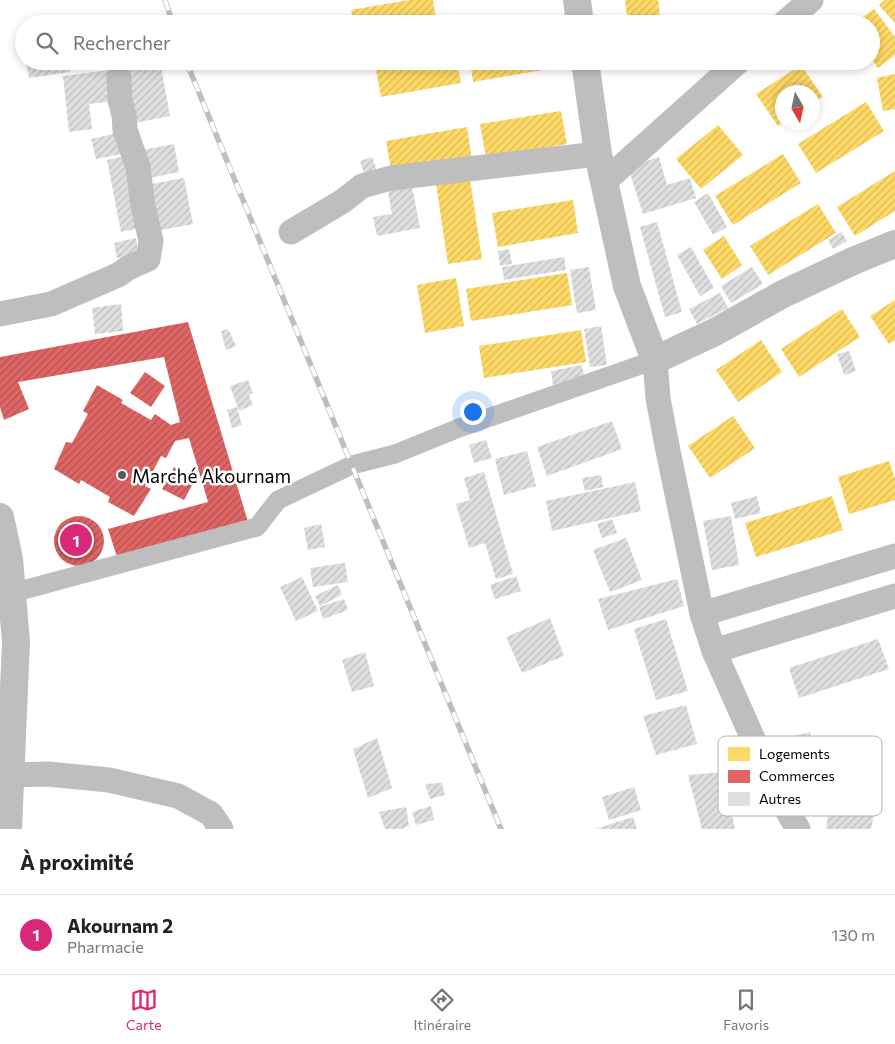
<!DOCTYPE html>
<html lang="fr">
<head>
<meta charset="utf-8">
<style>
	:root { --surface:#fff; --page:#f6f6f6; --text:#222; --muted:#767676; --line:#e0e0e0; --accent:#db2777 }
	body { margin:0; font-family:Commissioner,sans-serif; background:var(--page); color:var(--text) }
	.compass { position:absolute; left:775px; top:85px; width:45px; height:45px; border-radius:50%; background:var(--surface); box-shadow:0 2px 8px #0003; rotate:171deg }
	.you { position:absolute; left:472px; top:411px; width:18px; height:18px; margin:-12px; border:4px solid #fff; border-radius:50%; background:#1a73e8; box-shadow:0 0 0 8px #1a73e833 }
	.badge { display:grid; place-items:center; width:32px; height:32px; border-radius:50%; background:var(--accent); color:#fff; font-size:16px; font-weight:700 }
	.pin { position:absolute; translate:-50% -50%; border:2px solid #fff; box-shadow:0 1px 5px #0006 }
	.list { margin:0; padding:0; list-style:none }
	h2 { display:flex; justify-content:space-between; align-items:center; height:65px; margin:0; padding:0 20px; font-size:21px }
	h2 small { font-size:16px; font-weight:400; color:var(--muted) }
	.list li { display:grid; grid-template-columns:32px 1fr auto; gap:15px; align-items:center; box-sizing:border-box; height:80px; padding:0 20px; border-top:1px solid var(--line) }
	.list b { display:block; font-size:19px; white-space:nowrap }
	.list p { margin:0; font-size:16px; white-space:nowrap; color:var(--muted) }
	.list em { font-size:16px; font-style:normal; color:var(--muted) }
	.icon { flex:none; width:28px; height:28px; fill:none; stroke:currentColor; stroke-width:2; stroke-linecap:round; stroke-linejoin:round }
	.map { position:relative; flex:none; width:895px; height:829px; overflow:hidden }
	.search { position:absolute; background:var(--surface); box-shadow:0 2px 8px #0003; left:15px; right:15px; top:15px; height:55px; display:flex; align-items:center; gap:12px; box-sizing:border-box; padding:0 18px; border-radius:28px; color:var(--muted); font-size:19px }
	.sheet { height:145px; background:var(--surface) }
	nav { display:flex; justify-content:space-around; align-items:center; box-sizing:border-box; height:70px; border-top:1px solid var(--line); background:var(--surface); font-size:14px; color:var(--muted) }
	nav a { display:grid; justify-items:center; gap:2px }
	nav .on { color:var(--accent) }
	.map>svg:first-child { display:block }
</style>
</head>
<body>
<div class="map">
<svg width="895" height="829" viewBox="0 0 895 829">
	<defs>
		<pattern id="homes-hatch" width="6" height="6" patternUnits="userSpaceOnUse" patternTransform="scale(1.25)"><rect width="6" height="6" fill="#ffd966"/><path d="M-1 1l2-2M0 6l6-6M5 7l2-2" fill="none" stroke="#d9b857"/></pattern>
		<pattern id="shops-hatch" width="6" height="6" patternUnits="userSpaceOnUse" patternTransform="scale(1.25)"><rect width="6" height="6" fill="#e06666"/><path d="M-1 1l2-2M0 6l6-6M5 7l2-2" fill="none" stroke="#b35252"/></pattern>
		<pattern id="building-hatch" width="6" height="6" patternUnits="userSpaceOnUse" patternTransform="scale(1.25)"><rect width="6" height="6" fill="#dfdfdf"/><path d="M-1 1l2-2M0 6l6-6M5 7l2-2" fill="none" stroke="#bebebe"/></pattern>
	</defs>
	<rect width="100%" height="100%" fill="#fff"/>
	<g fill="url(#homes-hatch)">
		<path d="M409,0H433L437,24H354L351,10Z"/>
		<path d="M625,0H658L661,22L682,19V24H628Z"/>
		<path d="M885,0H895V23L879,5Z"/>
		<path d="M874,9L895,37V55L878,68L871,58V24H853Z"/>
		<path d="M389,61H457L461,83L381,97L375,64Z"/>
		<path d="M470,61H553L554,68L473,82Z"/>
		<path d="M633,61H687V64L634,70Z"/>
		<path d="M843,61H865L850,71Z"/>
		<path d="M801,65L823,97L812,103V92H782V123L778,126L756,94Z"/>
		<path d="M895,74V109L883,111L877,78Z"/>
		<path d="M866,102L884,131L816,173L798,144Z"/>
		<path d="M561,111L567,144L486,158L480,124Z"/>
		<path d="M718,125L743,155L701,189L676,159Z"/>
		<path d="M467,127L472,160L392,174L386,141Z"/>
		<path d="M783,154L801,183L733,225L715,196Z"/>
		<path d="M895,171V211L855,236L837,207Z"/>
		<path d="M470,179L482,259L448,264L436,184Z"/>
		<path d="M573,200L578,233L498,247L492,213Z"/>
		<path d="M818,204L836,233L768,275L750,246Z"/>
		<path d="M724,236L742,265L722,279L703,250Z"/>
		<path d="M567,273L572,305L471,321L466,289Z"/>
		<path d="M456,278L464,326L425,333L417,285Z"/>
		<path d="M895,300V340L889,344L870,316Z"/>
		<path d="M842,309L860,337L799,377L781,349Z"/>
		<path d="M581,330L586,362L484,378L479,346Z"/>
		<path d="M761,340L782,372L738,402L716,370Z"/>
		<path d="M733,416L755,448L710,478L688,446Z"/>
		<path d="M889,461L895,479V500L849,514L838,477Z"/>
		<path d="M832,496L843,530L756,557L745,523Z"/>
	</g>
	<g fill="url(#shops-hatch)">
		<path d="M188,322L248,522L117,557L108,529L208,502L189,438L175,441L166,458L161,456L145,486L151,489L134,516L108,502L110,497L81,480L79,484L54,469L66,442L72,443L88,414L83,411L97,385L123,400L121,403L151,420L155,414L171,425L180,422L164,357L18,382L29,409L4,420L0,407V357Z"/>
		<path d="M145,372L165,386L151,407L130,393Z"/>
		<path d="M174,467L196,478L184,500L162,489Z"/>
		<circle cx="79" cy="541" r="25"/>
	</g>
	<g fill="url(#building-hatch)">
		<path d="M26,61H69L70,72L29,78Z"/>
		<path d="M160,62L170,116L134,123L124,69Z"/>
		<path d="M111,70L115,101L89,104L92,129L69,132L63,76Z"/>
		<path d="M121,132L126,153L96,159L91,139Z"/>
		<path d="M174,144L179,172L149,178L143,150Z"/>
		<path d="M130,155L144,227L121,232L107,160Z"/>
		<path d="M372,157L378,174L366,179L360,161Z"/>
		<path d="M659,157L667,185L690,178L696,198L643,214L628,167Z"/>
		<path d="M184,178L193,224L156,231L146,185Z"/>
		<path d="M411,181L420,228L377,236L373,217L392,214L387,185Z"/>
		<path d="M708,193L727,227L713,235L694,202Z"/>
		<path d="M657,222L682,312L665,317L640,227Z"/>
		<path d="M842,232L847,241L833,249L828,240Z"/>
		<path d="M136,238L139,254L117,258L114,243Z"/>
		<path d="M691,247L714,288L700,296L677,255Z"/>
		<path d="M509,249L512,264L500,266L498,251Z"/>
		<path d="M564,257L566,270L504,280L502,267Z"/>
		<path d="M589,267L596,310L577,313L570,270Z"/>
		<path d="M752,267L763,284L731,303L721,286Z"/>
		<path d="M720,293L728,308L697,324L689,309Z"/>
		<path d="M121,304L123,331L95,334L92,308Z"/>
		<path d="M601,326L607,365L590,367L584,329Z"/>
		<path d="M228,329L236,346L226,350L221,331Z"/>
		<path d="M849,351L856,371L844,375L837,354Z"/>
		<path d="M582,365L585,379L553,385L551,371Z"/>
		<path d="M248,380L253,393L249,395L253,405L239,411L230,386Z"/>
		<path d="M237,407L242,425L232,428L227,410Z"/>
		<path d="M612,421L622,449L547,476L537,447Z"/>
		<path d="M486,440L492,458L474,463L469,445Z"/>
		<path d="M527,451L536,486L504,495L495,459Z"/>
		<path d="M484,472L513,574L496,579L485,543L469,548L456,504L470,500L464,478Z"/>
		<path d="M601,475L603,487L585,491L582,478Z"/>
		<path d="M635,482L641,511L552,531L546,501Z"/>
		<path d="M757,496L761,513L735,519L731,503Z"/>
		<path d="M731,516L739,565L712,570L703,521Z"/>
		<path d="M612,519L617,533L602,538L597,524Z"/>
		<path d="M321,524L325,547L308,550L304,528Z"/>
		<path d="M626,538L642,580L610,592L593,550Z"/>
		<path d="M345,563L348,582L313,587L310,568Z"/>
		<path d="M516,576L521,591L495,599L490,585Z"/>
		<path d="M302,577L318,611L296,621L280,587Z"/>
		<path d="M677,579L684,606L608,630L598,599Z"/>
		<path d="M338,585L342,595L320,606L315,596Z"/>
		<path d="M344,599L348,610L323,619L319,607Z"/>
		<path d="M550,618L564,656L522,673L506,637Z"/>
		<path d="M666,619L688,691L656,700L634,629Z"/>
		<path d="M878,639L889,669L799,698L789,668Z"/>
		<path d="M365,652L374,686L352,692L342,660Z"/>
		<path d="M686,705L697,744L656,755L643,716Z"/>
		<path d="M810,732L831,806L797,815L777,740Z"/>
		<path d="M377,738L392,788L368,798L353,749Z"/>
		<path d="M723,772L735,829H702L688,775Z"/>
		<path d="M442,783L445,795L430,799L425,784Z"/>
		<path d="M634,787L641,810L609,820L602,797Z"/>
		<path d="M431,806L434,820L416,825L412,812Z"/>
		<path d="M406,807L409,826L401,829H385L379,812Z"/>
		<path d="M829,807L874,814L871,829H826Z"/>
		<path d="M633,817L637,829H596Z"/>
	</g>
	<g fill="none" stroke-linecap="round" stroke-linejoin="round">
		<path stroke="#bebebe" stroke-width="19" d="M12,593L257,527L278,500L352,465L395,454L459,428L655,360"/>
		<g stroke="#bebebe" stroke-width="25">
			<path d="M783,24L811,0"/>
			<path d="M604,182L739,61"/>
			<path d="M291,232L343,201L362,186L391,178L598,154"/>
			<path d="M0,314L51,304L118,275L128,268L148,259L151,241L143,206L138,167L125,130L124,115L120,100L119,78"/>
			<path d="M655,360L658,398L667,446L702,614L714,651L778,795L798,829"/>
			<path d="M702,614L895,556"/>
			<path d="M714,651L895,596"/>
			<path d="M10,775L48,774L109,780L178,796L211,814L221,829"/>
		</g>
		<g stroke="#bebebe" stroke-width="28">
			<path d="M577,0L580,24"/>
			<path d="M585,61L598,154L627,286L655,360L715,332L783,294L853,261L895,244"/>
			<path d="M0,517L9,559L16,642L8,829"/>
		</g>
		<defs>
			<g id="rail">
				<path d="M165,0L173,24"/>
				<path d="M186,61L501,829"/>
			</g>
		</defs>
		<use href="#rail" stroke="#bebebe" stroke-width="5.5"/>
		<use href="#rail" stroke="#fff" stroke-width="4" stroke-dasharray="11" stroke-linecap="butt"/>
	</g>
	<circle fill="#595959" stroke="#fff" stroke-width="2" cx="122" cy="475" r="5"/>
	<g text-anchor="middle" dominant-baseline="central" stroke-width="5" stroke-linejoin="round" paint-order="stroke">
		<g font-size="19" fill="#000" stroke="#fff" text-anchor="start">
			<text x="132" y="475">Marché Akournam</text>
		</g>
	</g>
	<rect x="718" y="736" width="164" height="80" rx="8" fill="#fff" stroke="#b2b2b2" stroke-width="1"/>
	<rect x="728" y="747" width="22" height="14" fill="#ffd966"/>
	<rect x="728" y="770" width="22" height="13" fill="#e06666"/>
	<rect x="728" y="792" width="22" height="14" fill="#dfdfdf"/>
	<g font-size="14" fill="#000">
		<text x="759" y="759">Logements</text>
		<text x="759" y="781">Commerces</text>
		<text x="759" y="804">Autres</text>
	</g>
</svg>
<svg class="compass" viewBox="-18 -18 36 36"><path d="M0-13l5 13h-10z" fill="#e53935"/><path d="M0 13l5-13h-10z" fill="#767676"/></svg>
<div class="you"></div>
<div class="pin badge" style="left:76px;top:540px">1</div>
<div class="search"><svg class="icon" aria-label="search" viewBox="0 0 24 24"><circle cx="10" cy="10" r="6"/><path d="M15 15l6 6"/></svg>Rechercher</div>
</div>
<section class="sheet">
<h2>À proximité<small></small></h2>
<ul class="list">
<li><span class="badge">1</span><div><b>Akournam 2</b><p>Pharmacie</p></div><em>130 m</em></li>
</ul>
</section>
<nav>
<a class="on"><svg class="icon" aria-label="map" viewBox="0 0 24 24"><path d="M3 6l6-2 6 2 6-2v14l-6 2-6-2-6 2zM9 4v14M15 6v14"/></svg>Carte</a>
<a><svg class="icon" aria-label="directions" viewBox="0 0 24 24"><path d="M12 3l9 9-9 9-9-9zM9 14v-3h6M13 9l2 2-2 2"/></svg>Itinéraire</a>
<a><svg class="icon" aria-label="saved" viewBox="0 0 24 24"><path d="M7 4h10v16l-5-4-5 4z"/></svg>Favoris</a>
</nav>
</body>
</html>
